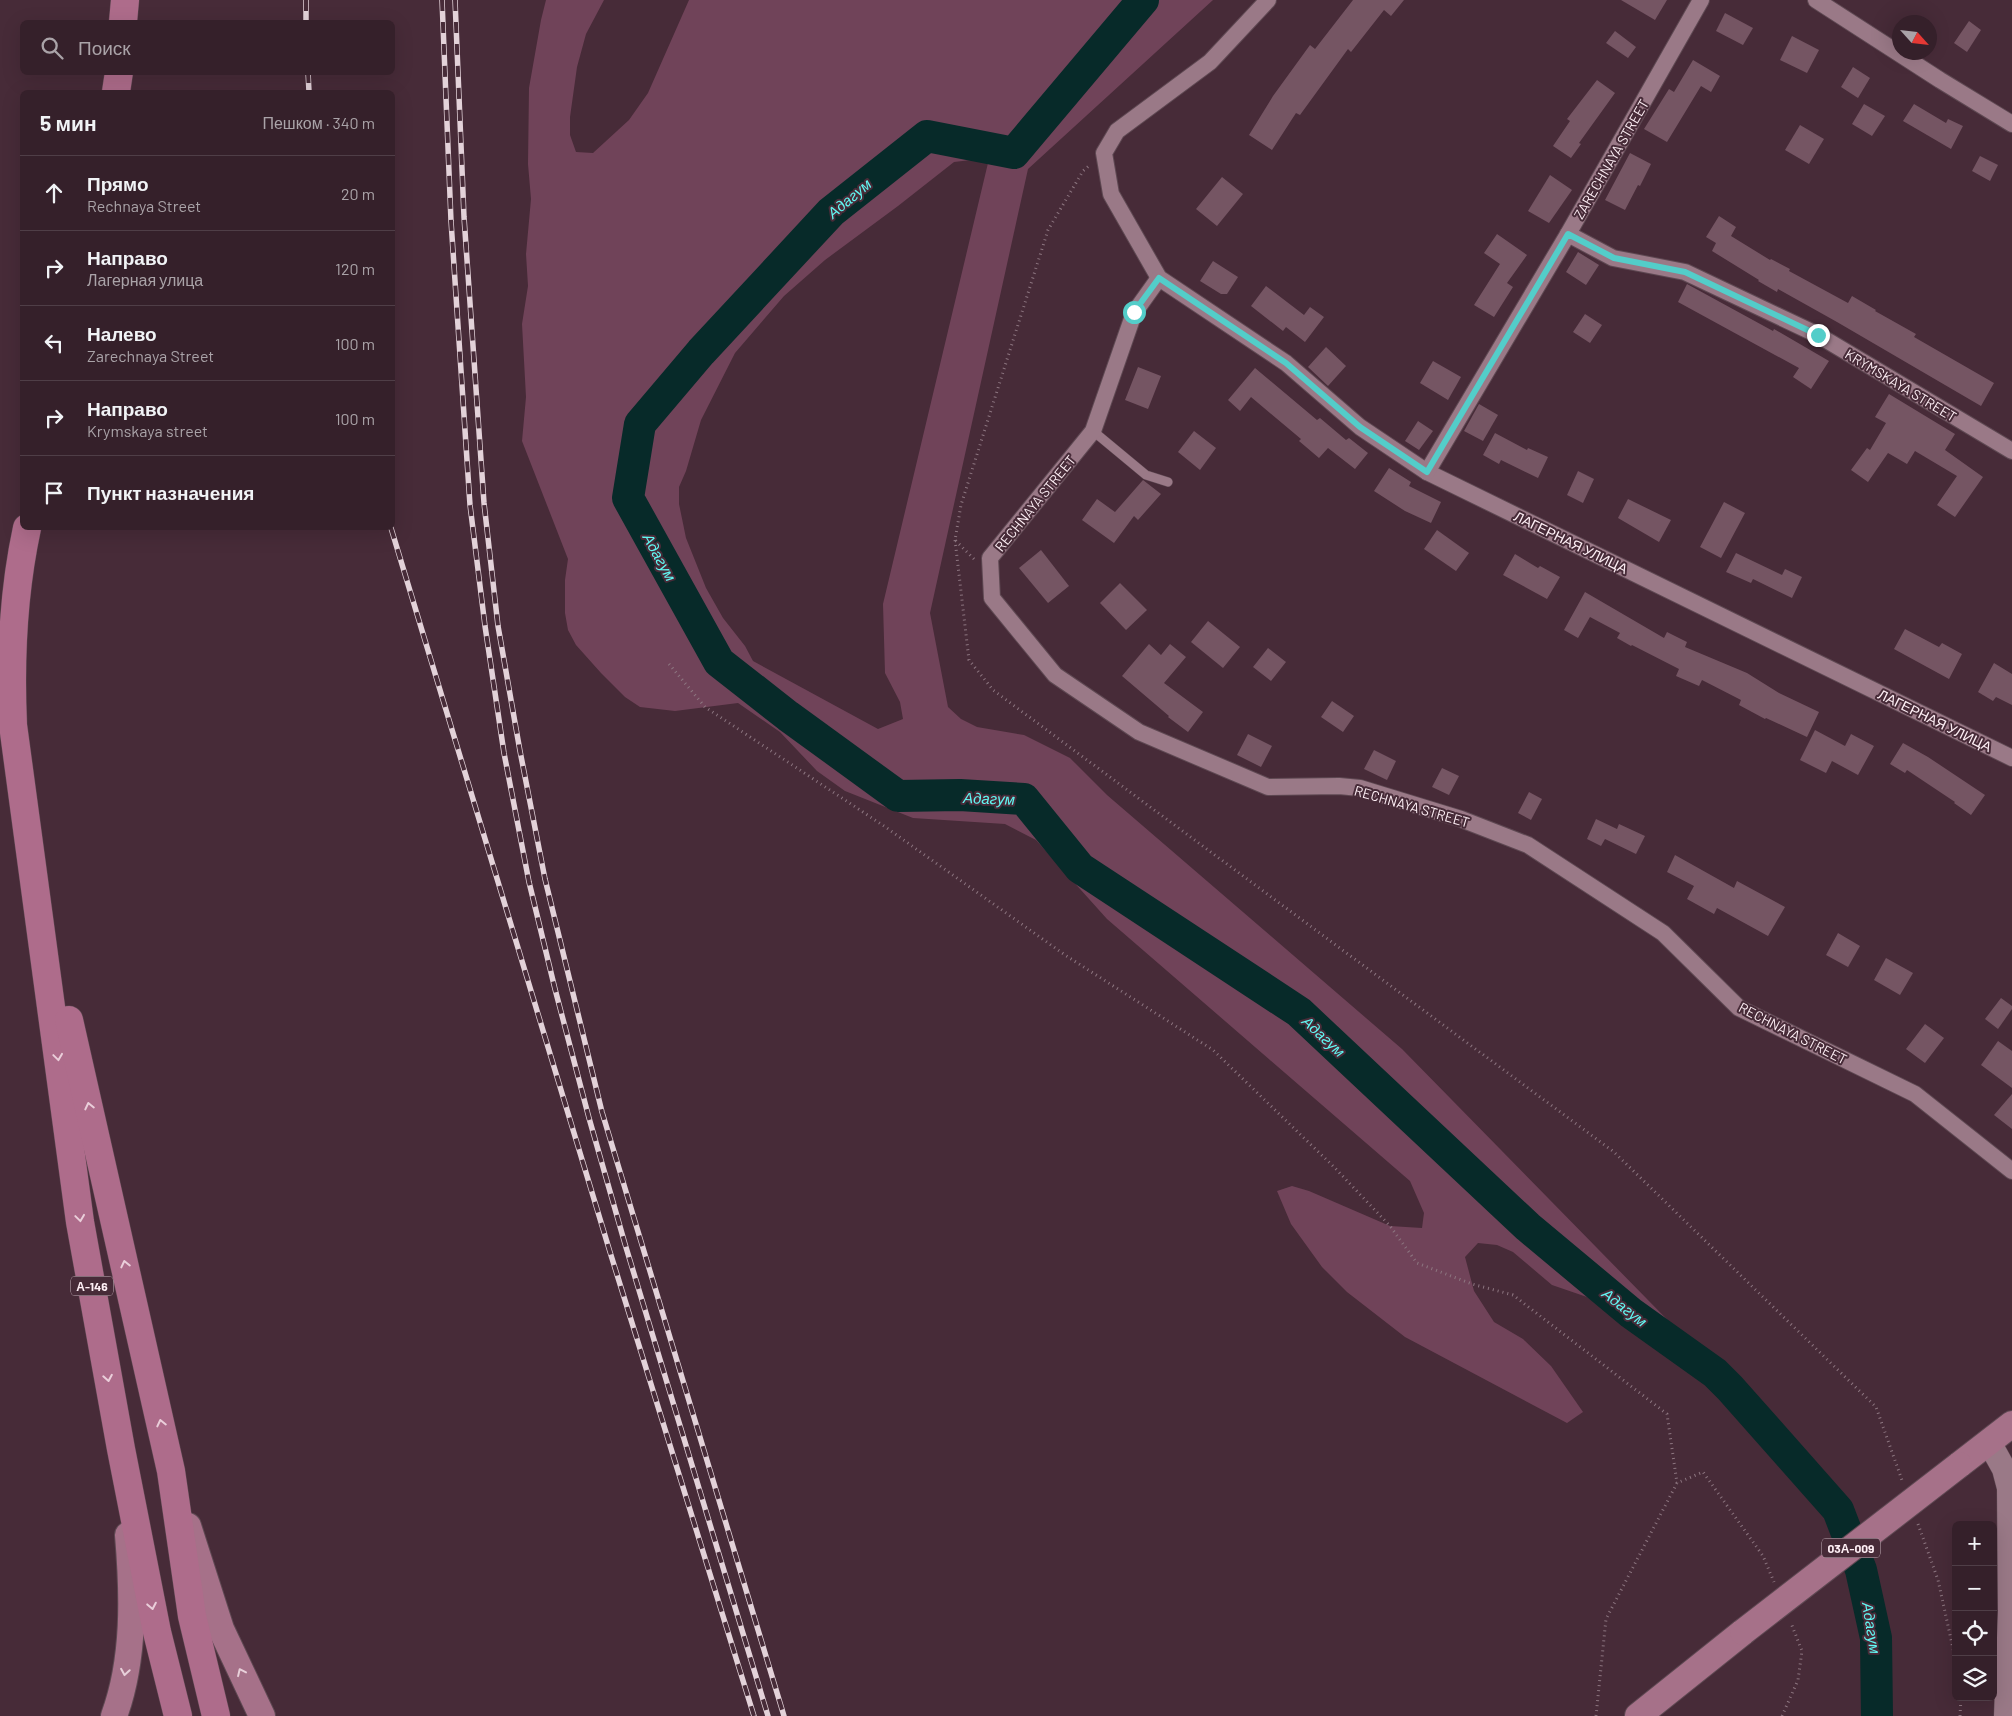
<!DOCTYPE html>
<html lang="ru">
<head>
<meta charset="utf-8">
<style>
	:root { --surface:#35202a; --page:#402d36; --text:#f1f3f6; --muted:#aaa3a8; --line:#4f3e47 }
	body { margin:0; font-family:Barlow,sans-serif; background:var(--page); color:var(--text) }
	.controls { position:absolute; right:15px; bottom:15px; display:grid; overflow:hidden; border-radius:8px; box-shadow:0 5px 20px #0002 }
	.controls button { width:45px; height:45px; display:grid; place-items:center; padding:0; border:0; border-bottom:1px solid var(--line); background:var(--surface); color:var(--text); font:25px sans-serif }
	.compass { position:absolute; left:1892px; top:15px; width:45px; height:45px; border-radius:50%; background:var(--surface); box-shadow:0 5px 20px #0002; rotate:117deg }
	.stop { position:absolute; width:15px; height:15px; margin:-11px; border:4px solid #53cdc9; border-radius:50%; background:#fff }
	.stop.end { background:#53cdc9; border-color:#fff; box-shadow:0 1px 5px #0008 }
	.list { margin:0; padding:0; list-style:none }
	h2 { display:flex; justify-content:space-between; align-items:center; height:65px; margin:0; padding:0 20px; font-size:21px }
	h2 small { font-size:16px; font-weight:400; color:var(--muted) }
	.list li { display:grid; grid-template-columns:32px 1fr auto; gap:15px; align-items:center; box-sizing:border-box; height:75px; padding:0 20px; border-top:1px solid var(--line) }
	.list b { display:block; font-size:19px; white-space:nowrap }
	.list p { margin:0; font-size:16px; white-space:nowrap; color:var(--muted) }
	.list em { font-size:16px; font-style:normal; color:var(--muted) }
	.icon { flex:none; width:28px; height:28px; fill:none; stroke:currentColor; stroke-width:2; stroke-linecap:round; stroke-linejoin:round }
	.map { position:relative; flex:none; width:2012px; height:1716px; overflow:hidden }
	.search { position:absolute; background:var(--surface); box-shadow:0 5px 20px #0002; left:20px; top:20px; width:375px; height:55px; display:flex; align-items:center; gap:12px; box-sizing:border-box; padding:0 18px; border-radius:8px; color:var(--muted); font-size:19px }
	.panel { position:absolute; background:var(--surface); box-shadow:0 5px 20px #0002; left:20px; top:90px; width:375px; height:440px; border-radius:8px }
	.map>svg:first-child { display:block }
</style>
</head>
<body>
<div class="map">
<svg width="2012" height="1716" viewBox="0 0 2012 1716">
	<rect width="100%" height="100%" fill="#472b38"/>
	<path fill="#704359" fill-rule="evenodd" d="M546,0H604L586,34L577,67L570,117V135L576,152L593,153L629,120L648,93L689,0H1213L1028,169L930,613L948,707L961,719L977,727L1024,735L1070,758L1107,795L1402,1049L1696,1349L1617,1317L1587,1297L1552,1285L1513,1252L1497,1245L1478,1243L1465,1257L1474,1291L1494,1322L1523,1339L1551,1366L1583,1412L1567,1423L1405,1337L1347,1292L1322,1267L1291,1224L1277,1191L1292,1186L1309,1191L1390,1226L1422,1228L1424,1213L1410,1181L1107,919L1036,840L1005,824L913,818L845,791L817,771L780,732L738,703L675,711L640,707L625,697L601,673L576,645L568,630L565,613V580L568,559L522,441L526,397L522,324L528,286L526,254L531,199L528,164L529,88L541,20ZM971,160L988,163L883,604L885,673L900,702L903,719L878,729L753,661L745,646L723,618L706,588L686,538L679,504V487L686,471L701,420L735,353L784,296L825,260L898,206L954,162Z"/>
	<g fill="none" stroke-linecap="round" stroke-linejoin="round">
		<path stroke="#072a29" stroke-width="32" d="M1143,0L1014,153L927,136L831,212L701,352L640,424L628,498L719,662L788,716L898,796L960,795L1024,799L1080,868L1299,1012L1528,1227L1631,1313L1715,1373L1730,1388L1838,1510L1861,1570L1876,1638L1877,1716"/>
	</g>
	<g fill="#755563">
		<path d="M1353,0H1404L1391,16L1384,10L1351,52L1348,49L1300,115L1296,113L1272,150L1249,135L1273,96L1310,45L1315,49Z"/>
		<path d="M1621,0H1667L1655,20Z"/>
		<path d="M1725,13L1753,28L1743,45L1716,31Z"/>
		<path d="M1969,21L1981,30L1967,52L1954,43Z"/>
		<path d="M1615,31L1636,47L1628,58L1606,43Z"/>
		<path d="M1792,36L1819,50L1807,73L1780,60Z"/>
		<path d="M1693,60L1720,76L1711,92L1701,86L1667,142L1644,129L1669,89L1674,92Z"/>
		<path d="M1853,67L1870,78L1858,98L1841,87Z"/>
		<path d="M1597,80L1615,93L1579,143L1581,144L1571,158L1553,146L1570,121L1567,119Z"/>
		<path d="M1864,104L1885,116L1872,136L1852,124Z"/>
		<path d="M1914,104L1946,123L1948,119L1963,126L1951,149L1903,121Z"/>
		<path d="M1800,125L1824,139L1809,164L1785,150Z"/>
		<path d="M1630,153L1651,164L1640,186L1638,185L1625,210L1605,200Z"/>
		<path d="M1980,156L1998,165L1990,181L1972,171Z"/>
		<path d="M1550,175L1572,190L1549,223L1528,211Z"/>
		<path d="M1222,177L1243,194L1217,226L1196,209Z"/>
		<path d="M1719,216L1736,227L1731,236L1770,260L1771,259L1790,269L1789,271L1848,303L1852,296L1876,310L1875,311L1916,334L1914,337L1994,383L1981,406L1837,322L1778,289L1777,292L1758,281L1759,280L1712,251L1716,243L1706,237Z"/>
		<path d="M1497,234L1527,255L1507,283L1513,287L1494,317L1474,305L1500,264L1484,253Z"/>
		<path d="M1578,252L1599,265L1586,285L1566,272Z"/>
		<path d="M1213,261L1238,277L1227,294H1221L1200,281Z"/>
		<path d="M1687,284L1773,331L1774,329L1829,361L1811,389L1793,377L1799,368L1678,302Z"/>
		<path d="M1266,286L1304,315L1310,307L1324,317L1305,342L1286,327L1283,331L1251,306Z"/>
		<path d="M1585,314L1602,325L1590,343L1573,332Z"/>
		<path d="M1326,347L1346,366L1328,386L1308,367Z"/>
		<path d="M1433,361L1461,377L1448,400L1420,383Z"/>
		<path d="M1138,367L1161,376L1148,409L1125,400Z"/>
		<path d="M1255,368L1317,420L1320,418L1346,440L1349,438L1368,453L1355,469L1328,448L1319,458L1299,441L1301,439L1251,397L1240,411L1228,400Z"/>
		<path d="M1889,394L1955,434L1945,450L1983,477L1955,517L1937,505L1957,476L1915,451L1907,464L1888,453L1868,482L1851,470L1867,448L1870,450L1886,423L1875,417Z"/>
		<path d="M1479,404L1498,415L1483,441L1464,431Z"/>
		<path d="M1418,421L1433,431L1419,450L1405,441Z"/>
		<path d="M1194,431L1216,448L1200,470L1178,452Z"/>
		<path d="M1495,433L1527,450L1528,448L1548,457L1538,478L1501,460L1499,464L1483,455Z"/>
		<path d="M1389,468L1411,482L1409,486L1441,502L1431,523L1405,511L1374,491Z"/>
		<path d="M1578,471L1594,479L1583,503L1567,495Z"/>
		<path d="M1143,480L1161,494L1138,520L1134,516L1114,543L1082,520L1097,499L1115,512Z"/>
		<path d="M1628,499L1671,520L1659,542L1618,518Z"/>
		<path d="M1724,502L1745,513L1721,558L1700,547Z"/>
		<path d="M1437,530L1469,553L1456,571L1424,549Z"/>
		<path d="M1041,550L1069,586L1048,603L1019,568Z"/>
		<path d="M1736,553L1782,575L1785,569L1802,577L1792,598L1753,579L1751,583L1726,572Z"/>
		<path d="M1515,554L1538,568L1540,566L1560,577L1547,599L1503,575Z"/>
		<path d="M1120,583L1147,610L1126,630L1100,603Z"/>
		<path d="M1585,592L1664,638L1667,632L1687,642L1685,647L1747,673L1779,693L1819,712L1807,737L1766,718L1765,719L1739,705L1741,700L1702,680L1699,686L1676,676L1679,669L1632,645L1631,646L1617,638L1620,633L1590,617L1578,638L1564,630Z"/>
		<path d="M1208,621L1240,647L1223,668L1191,642Z"/>
		<path d="M1905,629L1939,647L1942,643L1962,654L1949,679L1894,649Z"/>
		<path d="M1149,644L1161,655L1170,644L1186,657L1164,683L1203,712L1188,732L1168,717L1169,716L1122,676Z"/>
		<path d="M1268,648L1286,662L1271,681L1253,667Z"/>
		<path d="M1994,663L2012,674V705L1996,697L1993,701L1978,692Z"/>
		<path d="M1332,701L1354,716L1343,732L1321,717Z"/>
		<path d="M1815,730L1845,746L1851,734L1874,746L1858,775L1832,761L1826,773L1800,760Z"/>
		<path d="M1248,734L1272,746L1261,767L1237,755Z"/>
		<path d="M1903,743L1928,757L1985,795L1971,815L1954,803L1955,802L1907,770L1905,773L1890,764Z"/>
		<path d="M1374,750L1396,761L1387,780L1364,769Z"/>
		<path d="M1442,768L1459,776L1449,795L1432,787Z"/>
		<path d="M1529,792L1542,799L1531,820L1518,813Z"/>
		<path d="M1596,819L1617,829L1619,824L1645,836L1636,854L1605,839L1601,846L1587,839Z"/>
		<path d="M1675,855L1734,888L1737,881L1785,907L1768,936L1717,908L1714,914L1687,899L1694,886L1667,872Z"/>
		<path d="M1838,933L1860,946L1848,967L1826,955Z"/>
		<path d="M1886,958L1913,973L1900,995L1874,980Z"/>
		<path d="M2001,998L2012,1006V1009L1998,1029L1985,1019Z"/>
		<path d="M1925,1024L1944,1038L1925,1063L1906,1049Z"/>
		<path d="M1998,1041L2012,1051V1088L1981,1065Z"/>
		<path d="M2012,1094V1129L1994,1115Z"/>
	</g>
	<g fill="none" stroke-linecap="round" stroke-linejoin="round">
		<defs>
			<path id="lane" d="M1093,431L1146,475L1168,482"/>
			<g id="street">
				<path d="M1268,0L1210,62L1117,131L1104,153L1111,194L1159,278L1286,363L1360,427L1427,472L2012,758"/>
				<path d="M1816,0L1940,80L2012,124"/>
				<path d="M1568,234L1613,258L1685,272L1818,335L2012,451"/>
				<path d="M1159,278L1134,313L1093,431L990,558L992,598L1055,675L1139,732L1268,787L1339,786L1360,788L1461,819L1528,845L1663,933L1739,1008L1915,1094L2012,1171"/>
				<path d="M1427,472L1568,234L1701,0"/>
			</g>
			<path id="secondary" d="M1989,1442L2004,1469L2009,1488L2010,1612L2006,1716"/>
			<g id="primary">
				<path d="M1959,1465L2012,1424"/>
				<path d="M188,1526L221,1629L262,1716"/>
				<path d="M114,1716C135,1659 133,1594 128,1535"/>
				<path d="M1638,1716L1743,1632"/>
			</g>
			<g id="highway">
				<path d="M123,22L125,0"/>
				<path d="M116,92L119,72"/>
				<path d="M27,528C13,593 10,658 13,725L80,1222L121,1449L157,1632L178,1716"/>
				<path d="M69,1020L171,1471L192,1616L216,1716"/>
			</g>
		</defs>
		<use href="#lane" stroke="#5e4852" stroke-width="10"/>
		<use href="#street" stroke="#5e4852" stroke-width="18"/>
		<use href="#secondary" stroke="#5e4852" stroke-width="25"/>
		<use href="#primary" stroke="#5e4852" stroke-width="28"/>
		<use href="#highway" stroke="#5e4852" stroke-width="29"/>
		<g stroke="#8d7680" stroke-width="3" stroke-dasharray="1 4" stroke-linecap="butt">
			<path d="M955,540L969,660L993,690L1614,1152L1876,1407L1903,1483"/>
			<path d="M974,559L955,540L961,505L1048,230L1083,171L1090,165"/>
			<path d="M669,664L705,707L884,826L1065,955L1213,1050L1334,1167L1390,1226L1417,1263L1472,1284L1513,1295L1667,1414L1677,1483"/>
			<path d="M1918,1524L1938,1580L1956,1662"/>
			<path d="M1596,1716L1606,1619L1677,1483L1703,1472L1763,1556L1774,1582"/>
			<path d="M1782,1716L1798,1680L1802,1651L1791,1623"/>
			<path d="M1960,1716L1961,1697"/>
		</g>
		<use href="#lane" stroke="#9a7987" stroke-width="9"/>
		<use href="#street" stroke="#9a7987" stroke-width="16"/>
		<use href="#secondary" stroke="#9a7987" stroke-width="24"/>
		<use href="#primary" stroke="#a67189" stroke-width="26"/>
		<use href="#highway" stroke="#ae6c8b" stroke-width="28"/>
		<defs>
			<g id="rail">
				<path d="M306,0V22"/>
				<path d="M442,0L451,221L470,505L485,626L504,753L529,882L555,989L589,1118L625,1244L768,1716"/>
				<path d="M455,0L464,217L484,503L498,626L520,751L545,879L602,1112L784,1716"/>
				<path d="M308,72L309,92"/>
				<path d="M391,528L610,1252L754,1716"/>
			</g>
		</defs>
		<use href="#rail" stroke="#e3d2d9" stroke-width="5.5"/>
		<use href="#rail" stroke="#472b38" stroke-width="4" stroke-dasharray="11" stroke-linecap="butt"/>
		<defs>
			<path id="primary-bridge" d="M1743,1632L1959,1465"/>
		</defs>
		<use href="#primary-bridge" stroke="#5e4852" stroke-width="28" stroke-linecap="butt"/>
		<use href="#primary-bridge" stroke="#a67189" stroke-width="26"/>
	</g>
	<defs><path id="oneway-chevron" d="M-2-3.5L2.5 0L-2 3.5" fill="none" stroke-width="1.6" stroke-linecap="round" stroke-linejoin="round" transform="scale(1.25)"/></defs>
	<g stroke="#eaceda">
		<use href="#oneway-chevron" transform="translate(58 1057) rotate(82)"/>
		<use href="#oneway-chevron" transform="translate(89 1106) rotate(-103)"/>
		<use href="#oneway-chevron" transform="translate(80 1218) rotate(82)"/>
		<use href="#oneway-chevron" transform="translate(125 1264) rotate(-103)"/>
		<use href="#oneway-chevron" transform="translate(108 1378) rotate(80)"/>
		<use href="#oneway-chevron" transform="translate(161 1423) rotate(-103)"/>
		<use href="#oneway-chevron" transform="translate(152 1606) rotate(79)"/>
	</g>
	<g stroke="#e8d0da">
		<use href="#oneway-chevron" transform="translate(125 1672) rotate(99)"/>
		<use href="#oneway-chevron" transform="translate(241 1672) rotate(-115)"/>
	</g>
	<g fill="none" stroke-linecap="round" stroke-linejoin="round">
		<path stroke="#53cdc9" stroke-width="6" d="M1134,312L1159,278L1286,363L1360,427L1427,472L1568,234L1614,258L1685,272L1818,335"/>
	</g>
	<g text-anchor="middle" dominant-baseline="central" stroke-width="4" stroke-linejoin="round" paint-order="stroke">
		<g fill="#472b38" stroke="#c7b4bc" stroke-width="1">
			<rect x="71" y="1276.5" width="42" height="19" rx="4"/>
			<rect x="1822" y="1538.5" width="58" height="19" rx="4"/>
		</g>
		<g font-size="12" font-weight="bold" fill="#feeff5">
			<text x="92" y="1286">А-146</text>
			<text x="1851" y="1548">03А-009</text>
		</g>
		<g font-size="14" fill="#feeff5" stroke="#472b38">
			<text transform="translate(1611 159) rotate(-60)">ZARECHNAYA STREET</text>
			<text transform="translate(1901 385) rotate(31)">KRYMSKAYA STREET</text>
			<text transform="translate(1035 503) rotate(-51)">RECHNAYA STREET</text>
			<text transform="translate(1571 542) rotate(26)">ЛАГЕРНАЯ УЛИЦА</text>
			<text transform="translate(1935 720) rotate(26)">ЛАГЕРНАЯ УЛИЦА</text>
			<text transform="translate(1412 806) rotate(16)">RECHNAYA STREET</text>
			<text transform="translate(1793 1033) rotate(27)">RECHNAYA STREET</text>
		</g>
		<g font-size="15" font-style="italic" fill="#61f8f3" stroke="#472b38">
			<text transform="translate(849 198) rotate(-40)">Адагум</text>
			<text transform="translate(660 557) rotate(61)">Адагум</text>
			<text transform="translate(989 798) rotate(2)">Адагум</text>
			<text transform="translate(1324 1036) rotate(43)">Адагум</text>
			<text transform="translate(1625 1307) rotate(38)">Адагум</text>
			<text transform="translate(1872 1628) rotate(81)">Адагум</text>
		</g>
	</g>
</svg>
<div class="controls">
<button>+</button>
<button>−</button>
<button><svg class="icon" aria-label="locate" viewBox="0 0 24 24"><circle cx="12" cy="12" r="6"/><path d="M12 2v4M12 18v4M2 12h4M18 12h4"/></svg></button>
<button><svg class="icon" aria-label="layers" viewBox="0 0 24 24"><path d="M12 4l9 5-9 5-9-5zM3 14l9 5 9-5"/></svg></button>
</div>
<svg class="compass" viewBox="-18 -18 36 36"><path d="M0-13l5 13h-10z" fill="#e53935"/><path d="M0 13l5-13h-10z" fill="#aaa3a8"/></svg>
<div class="stop" style="left:1134px;top:312px"></div>
<div class="stop end" style="left:1818px;top:335px"></div>
<div class="search"><svg class="icon" aria-label="search" viewBox="0 0 24 24"><circle cx="10" cy="10" r="6"/><path d="M15 15l6 6"/></svg>Поиск</div>
<section class="panel">
<h2>5 мин<small>Пешком · 340 m</small></h2>
<ul class="list">
<li><svg class="icon" aria-label="ahead" viewBox="0 0 24 24"><path d="M12 20V5M6 11l6-6 6 6"/></svg><div><b>Прямо</b><p>Rechnaya Street</p></div><em>20 m</em></li>
<li><svg class="icon" aria-label="right" viewBox="0 0 24 24"><path d="M7 20v-9h11M14 6l5 5-5 5"/></svg><div><b>Направо</b><p>Лагерная улица</p></div><em>120 m</em></li>
<li><svg class="icon" aria-label="left" viewBox="0 0 24 24"><path d="M17 20v-9H6M10 6l-5 5 5 5"/></svg><div><b>Налево</b><p>Zarechnaya Street</p></div><em>100 m</em></li>
<li><svg class="icon" aria-label="right" viewBox="0 0 24 24"><path d="M7 20v-9h11M14 6l5 5-5 5"/></svg><div><b>Направо</b><p>Krymskaya street</p></div><em>100 m</em></li>
<li><svg class="icon" aria-label="arrive" viewBox="0 0 24 24"><path d="M6 21V4h12l-3 4 3 4H6"/></svg><div><b>Пункт назначения</b></div></li>
</ul>
</section>
</div>
</body>
</html>
